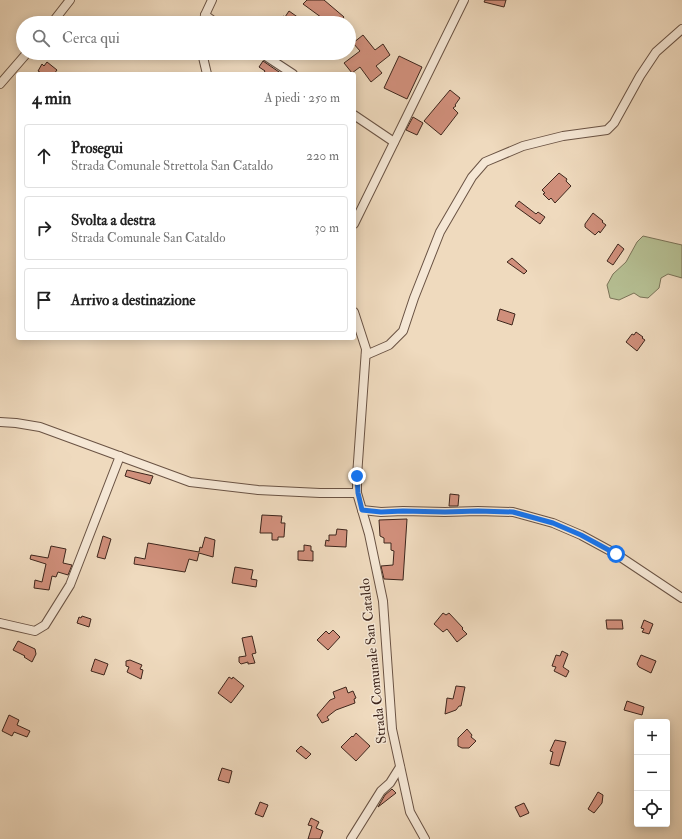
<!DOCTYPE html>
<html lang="it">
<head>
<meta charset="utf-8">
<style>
	:root { --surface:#fff; --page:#f6f6f6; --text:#222; --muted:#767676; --line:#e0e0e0 }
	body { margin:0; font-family:"IM FELL Double Pica",serif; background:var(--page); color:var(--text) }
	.controls { position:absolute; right:12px; bottom:12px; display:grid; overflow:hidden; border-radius:4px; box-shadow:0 2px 10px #0003 }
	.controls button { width:36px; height:36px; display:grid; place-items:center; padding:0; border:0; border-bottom:1px solid var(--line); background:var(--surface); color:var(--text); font:20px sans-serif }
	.stop { position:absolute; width:12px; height:12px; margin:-9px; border:3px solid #1a73e8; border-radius:50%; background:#fff }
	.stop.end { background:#1a73e8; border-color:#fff; box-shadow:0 1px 4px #0008 }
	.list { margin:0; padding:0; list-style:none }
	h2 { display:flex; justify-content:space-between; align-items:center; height:52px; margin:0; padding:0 16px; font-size:17px }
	h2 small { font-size:13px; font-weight:400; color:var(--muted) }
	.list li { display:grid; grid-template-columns:26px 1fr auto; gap:12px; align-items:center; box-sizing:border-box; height:64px; margin:0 8px 8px; padding:0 8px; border:1px solid var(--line); border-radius:4px }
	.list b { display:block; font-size:15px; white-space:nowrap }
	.list p { margin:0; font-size:13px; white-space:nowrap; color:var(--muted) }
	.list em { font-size:13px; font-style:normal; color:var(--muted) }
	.icon { flex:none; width:22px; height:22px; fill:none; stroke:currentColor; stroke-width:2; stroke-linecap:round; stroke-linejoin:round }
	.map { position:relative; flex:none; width:682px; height:839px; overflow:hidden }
	.search { position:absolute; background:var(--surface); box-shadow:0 2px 10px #0003; left:16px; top:16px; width:340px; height:44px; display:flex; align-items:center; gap:10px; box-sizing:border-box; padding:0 14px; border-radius:22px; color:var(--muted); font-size:15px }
	.panel { position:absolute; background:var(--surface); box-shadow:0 2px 10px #0003; left:16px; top:72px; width:340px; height:268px; border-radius:4px }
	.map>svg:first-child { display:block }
</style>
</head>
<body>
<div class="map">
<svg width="682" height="839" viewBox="0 0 682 839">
	<rect width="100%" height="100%" fill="#efdabe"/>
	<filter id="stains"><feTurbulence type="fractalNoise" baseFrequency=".005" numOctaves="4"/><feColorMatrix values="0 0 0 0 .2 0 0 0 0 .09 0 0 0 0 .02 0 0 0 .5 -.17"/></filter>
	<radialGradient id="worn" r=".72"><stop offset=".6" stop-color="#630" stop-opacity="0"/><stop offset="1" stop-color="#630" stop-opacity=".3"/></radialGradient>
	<path fill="#b6c094" stroke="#7a7358" d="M643,236L682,245V278L668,274L661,278L659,288L648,298L640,297L634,293L619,300L610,298L607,285L613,274L626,262L637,242Z"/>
	<g fill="#d08f7b" stroke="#3e261c">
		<path d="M307,0H324L344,17L339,23H329L303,4Z"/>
		<path d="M485,0H506L504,7L484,2Z"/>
		<path d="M289,11L306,23H278L283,16L285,17Z"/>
		<path d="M363,35L375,50L383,44L390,55L376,66L382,73L371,82L360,67L352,73L344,63L360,51L353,43Z"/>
		<path d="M399,56L422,67L407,99L384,88Z"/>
		<path d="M263,61L282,74H263L265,71L259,67Z"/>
		<path d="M47,62L57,70L54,74H43L38,71L42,64L44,66Z"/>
		<path d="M450,90L460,98L455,105L456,106L453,108L458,113L441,135L424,121Z"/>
		<path d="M413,117L423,123L417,135L406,130Z"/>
		<path d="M559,173L567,179L566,181L571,186L555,203L551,198L549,200L543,194L545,193L542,190Z"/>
		<path d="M519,201L536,214L538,212L545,217L540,224L515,206Z"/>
		<path d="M593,213L603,221L602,222L606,225L600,233L599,231L595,235L585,227V224Z"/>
		<path d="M618,244L624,249L613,265L607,261Z"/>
		<path d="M512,258L527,271L524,274L507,262Z"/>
		<path d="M500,309L515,314L512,325L497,320Z"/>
		<path d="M636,332L643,337L642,338L645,340L637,351L626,342L632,334L634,335Z"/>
		<path d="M127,470L153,476L150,484L125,476Z"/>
		<path d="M450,494L459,495L458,506H449Z"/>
		<path d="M262,515L282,516L281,523H285L284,537H278V540H272V533H260Z"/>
		<path d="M407,519L403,580L384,579L381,566L393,565L394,551L391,550V543H384V538L380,536L379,520Z"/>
		<path d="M337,529L347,530L346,547L325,546L326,540L329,541V535H336Z"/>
		<path d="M103,536L111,539L105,559L97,557Z"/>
		<path d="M205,537L215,540L213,557L199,553L197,561L189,559L185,572L134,564L135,557L145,559L148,543L199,552L200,547L202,548Z"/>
		<path d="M304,545L311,546V551H313V561L298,560V551H304Z"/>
		<path d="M51,546L66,549L63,563L72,565L68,575L58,572L56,577L52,576L49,590L34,588L35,580L42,582L46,564L30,559L31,555L48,558Z"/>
		<path d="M235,567L253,570L251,579L257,580L256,587L232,583Z"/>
		<path d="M443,613L446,615L449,613L463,628L462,629L467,634L457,642L447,629L443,632L434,624Z"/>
		<path d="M82,616L91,619L89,627L77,623L79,617L81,618Z"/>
		<path d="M606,620H622L623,629H607Z"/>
		<path d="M644,620L653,624L649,634L642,632L644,629L641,628Z"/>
		<path d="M333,630L340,637L328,650L317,640L326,631L329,634Z"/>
		<path d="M252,636L256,653L252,654L255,663L248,664V662L241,664L239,662V657L246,656L242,638Z"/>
		<path d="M18,641L35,649L36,654L32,662L24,657L25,656L13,650Z"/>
		<path d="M562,651L568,654L563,667L569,671L566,677L554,671L556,667L552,666L556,655L560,656Z"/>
		<path d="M641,655L656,661L651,673L639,667L637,664Z"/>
		<path d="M95,659L108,664L104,675L91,671Z"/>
		<path d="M130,660L142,665L140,669L143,670L141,679L127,672L129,667L126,666V661Z"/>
		<path d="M229,677L232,679L233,677L244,686L231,703L218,693Z"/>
		<path d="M456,686L465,687L461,706H459L456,710L445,714L447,698L453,699Z"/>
		<path d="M346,687L348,693L353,691L356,698L354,699L355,703L336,710L327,717L329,720L322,723L317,715L330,700L335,698L333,692Z"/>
		<path d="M627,701L644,707L642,715L624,710Z"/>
		<path d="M9,715L19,720L17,725L30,731L27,737L14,732L12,736L2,731Z"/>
		<path d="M467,729L472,735L471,737L476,741L469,748H462L458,746V738Z"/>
		<path d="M356,733L370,746L356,761L341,747L352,736L353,737Z"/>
		<path d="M555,740L566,742L559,766L550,764L553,752L550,751Z"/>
		<path d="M301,746L311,754L306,759L296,751Z"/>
		<path d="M222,768L232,771L229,783L218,780Z"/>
		<path d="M392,789L396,793L378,807L385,795Z"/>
		<path d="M598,792L603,795L602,803L594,813L588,809Z"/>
		<path d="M260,802L268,805L263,817L255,814Z"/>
		<path d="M524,803L529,813L520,817L515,807Z"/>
		<path d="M311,818L319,822L316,828L323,831L320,839H308L312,826L308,825Z"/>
	</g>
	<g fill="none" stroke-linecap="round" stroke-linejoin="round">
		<defs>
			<g id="minor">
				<path d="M205,15L216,23"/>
				<path d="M52,23L70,0"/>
				<path d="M204,23L205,15L212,0"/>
				<path d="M202,53L207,74"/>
				<path d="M261,53L293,74"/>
				<path d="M0,84L27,53"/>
				<path d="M354,115L394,142"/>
				<path d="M354,224L464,0"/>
				<path d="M354,312L366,349L357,476V493L369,534L383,601L392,729L410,812L425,839"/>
				<path d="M366,355L389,345L403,331L414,298L440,232L472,177L485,162L523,146L563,136L607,130L614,123L640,76L656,52L682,29"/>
				<path d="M0,422L16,423L40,427L190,482L258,490L320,493H357"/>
				<path d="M362,510L381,512L403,511L445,512L478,511L513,512L553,523L581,535L616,554L682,598"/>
				<path d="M0,623L35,631L45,625L70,585L120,456"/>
				<path d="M351,839L381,791L390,783L400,767"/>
			</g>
		</defs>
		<use href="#minor" stroke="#6a5344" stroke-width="10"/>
		<use href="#minor" stroke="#f5e7d5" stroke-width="8"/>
	</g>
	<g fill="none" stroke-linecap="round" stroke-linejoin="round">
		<path stroke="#1a73e8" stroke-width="5" d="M357,476L358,493L362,510L381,512L403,511L445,512L478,511L513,512L553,523L581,535L616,554"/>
	</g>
	<g text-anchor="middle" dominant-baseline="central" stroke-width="3" stroke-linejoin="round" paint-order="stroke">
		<g font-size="14" fill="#3e261c" stroke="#f5e7d5">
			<text transform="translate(373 661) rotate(-96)">Strada Comunale San Cataldo</text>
		</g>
	</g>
	<rect width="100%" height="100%" filter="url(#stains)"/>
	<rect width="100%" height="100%" fill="url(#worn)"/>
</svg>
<div class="controls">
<button>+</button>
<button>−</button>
<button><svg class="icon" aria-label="locate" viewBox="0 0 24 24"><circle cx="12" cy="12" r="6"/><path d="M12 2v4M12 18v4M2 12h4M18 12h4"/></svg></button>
</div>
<div class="stop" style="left:616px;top:554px"></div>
<div class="stop end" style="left:357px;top:476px"></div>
<div class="search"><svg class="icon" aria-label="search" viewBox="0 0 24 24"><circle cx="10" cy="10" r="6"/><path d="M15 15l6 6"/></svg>Cerca qui</div>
<section class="panel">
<h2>4 min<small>A piedi · 250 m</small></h2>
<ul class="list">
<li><svg class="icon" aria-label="ahead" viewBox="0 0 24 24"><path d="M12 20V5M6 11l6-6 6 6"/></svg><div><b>Prosegui</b><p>Strada Comunale Strettola San Cataldo</p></div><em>220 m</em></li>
<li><svg class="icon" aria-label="right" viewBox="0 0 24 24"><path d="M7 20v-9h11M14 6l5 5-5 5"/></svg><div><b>Svolta a destra</b><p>Strada Comunale San Cataldo</p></div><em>30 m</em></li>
<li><svg class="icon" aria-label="arrive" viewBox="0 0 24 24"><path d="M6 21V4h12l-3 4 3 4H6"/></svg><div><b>Arrivo a destinazione</b></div></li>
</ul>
</section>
</div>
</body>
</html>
